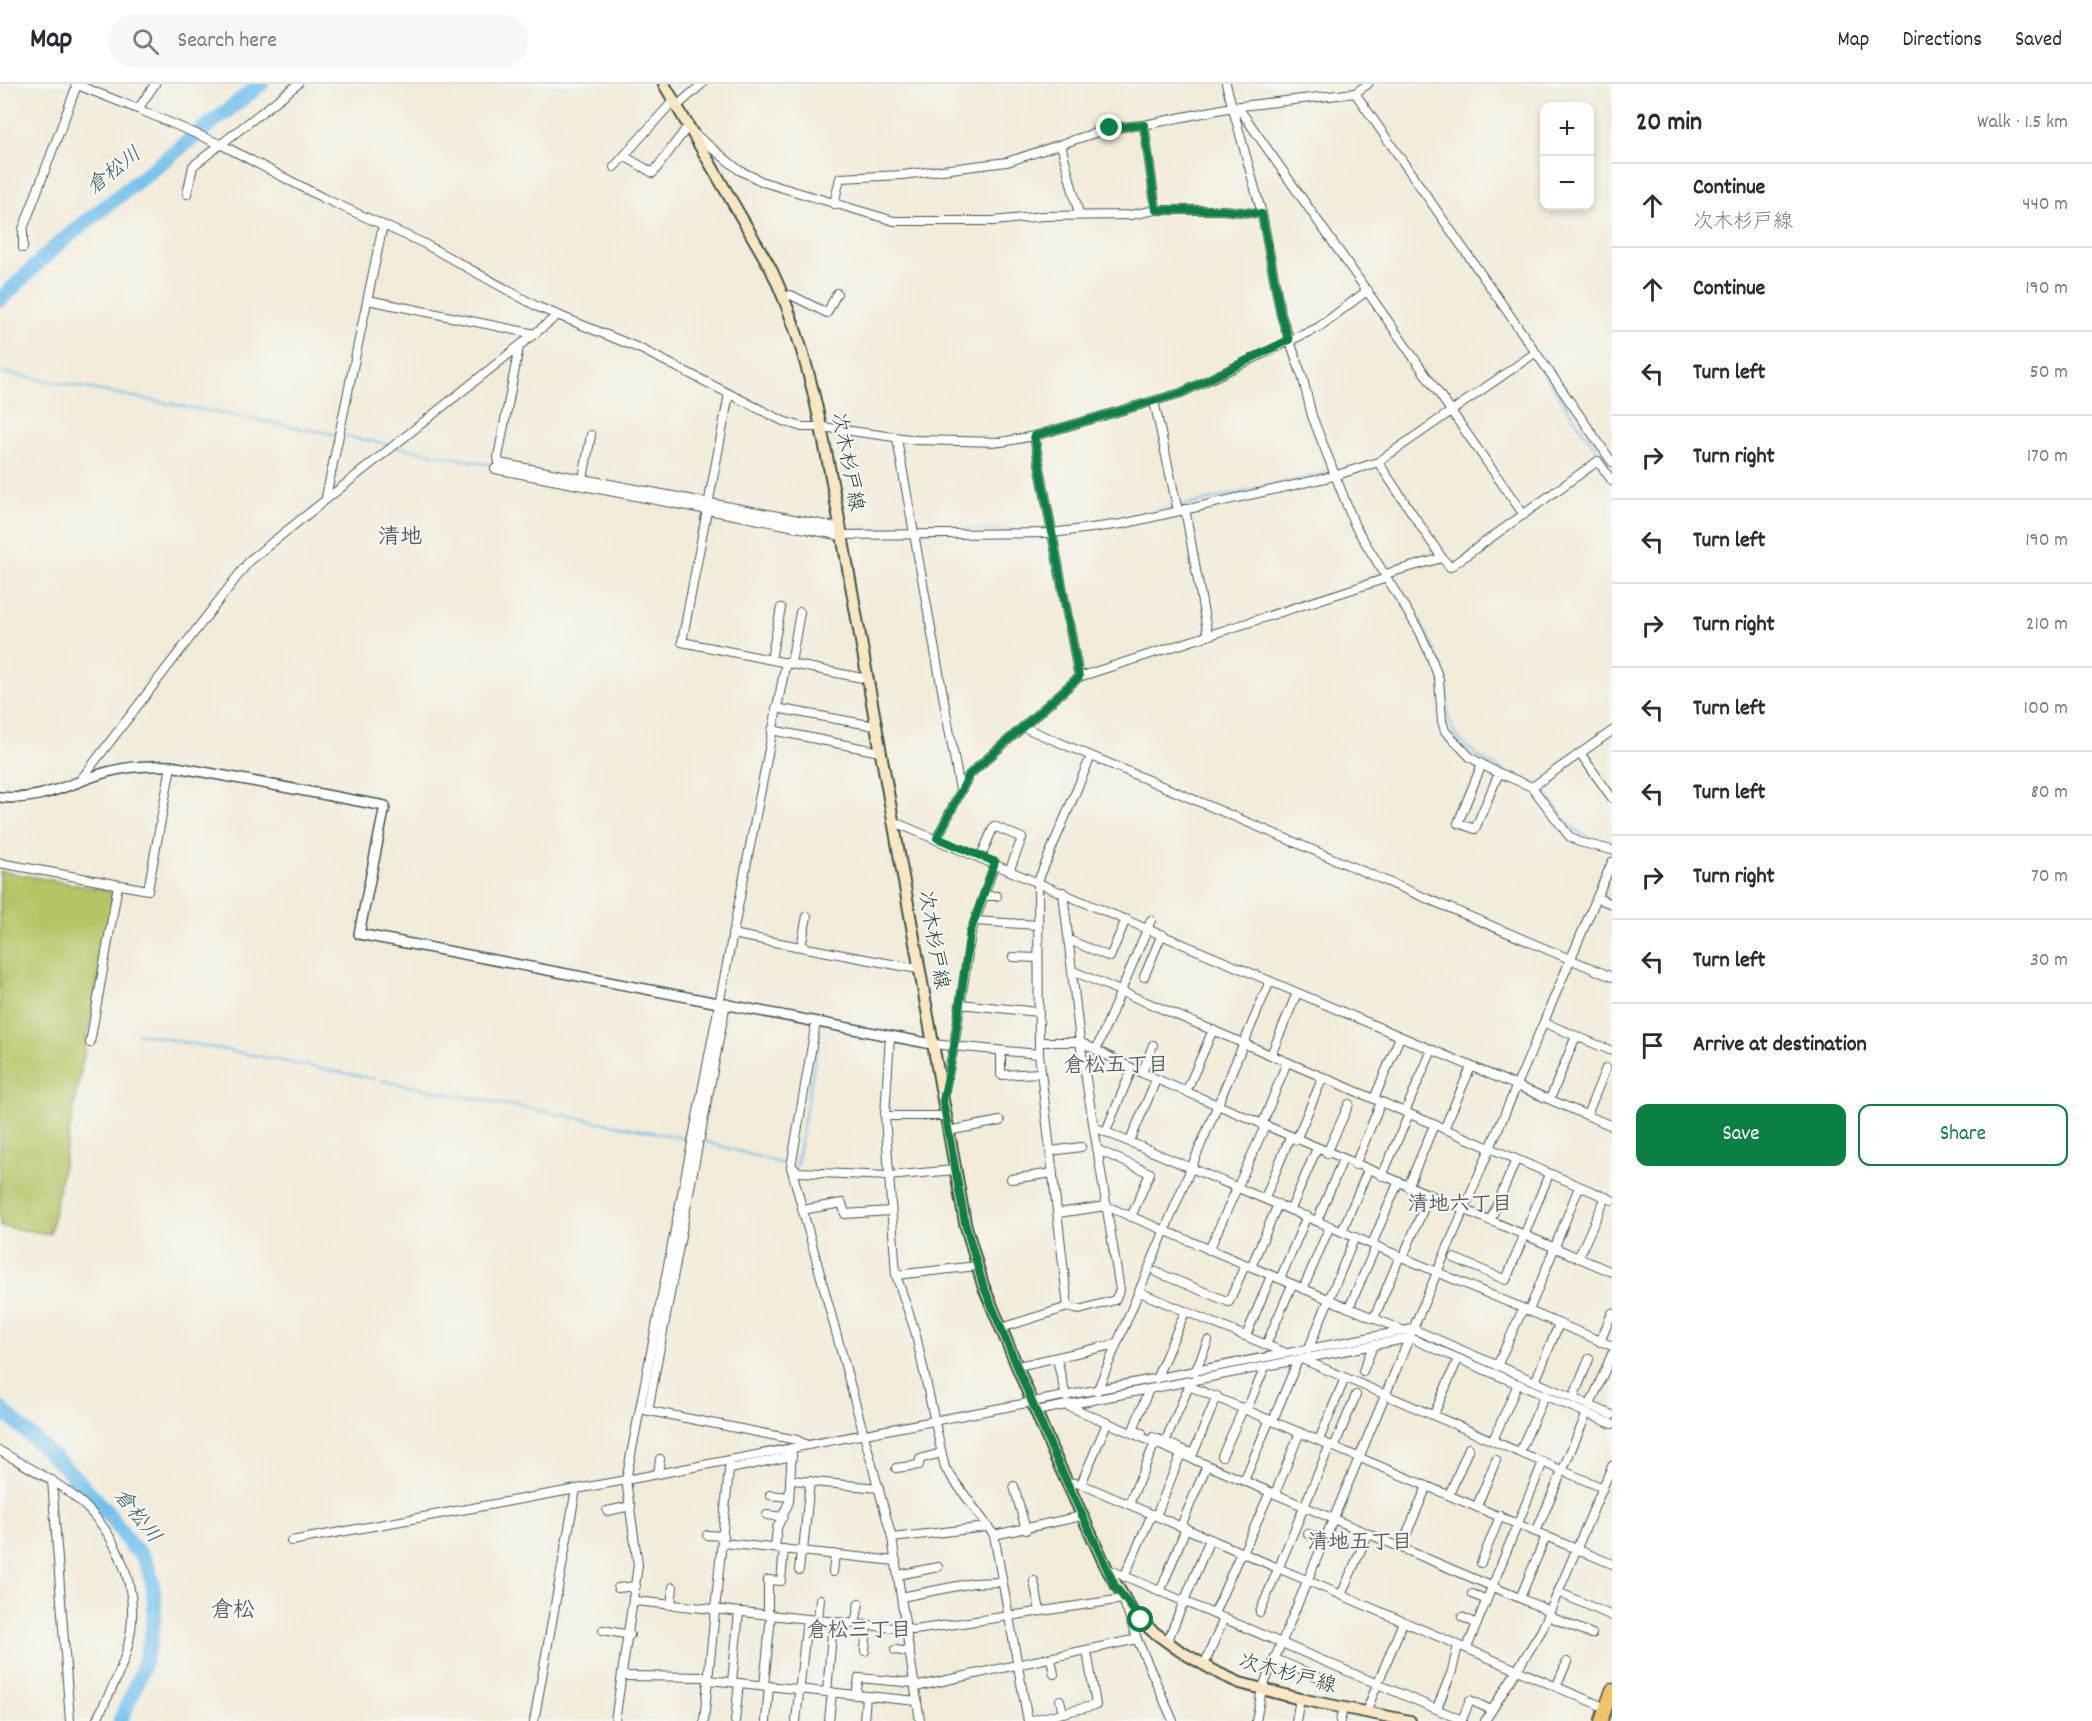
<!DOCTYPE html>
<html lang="en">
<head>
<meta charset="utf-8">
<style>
	:root { --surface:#fff; --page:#f7f7f7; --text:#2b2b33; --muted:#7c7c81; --line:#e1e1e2; --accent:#0b8043 }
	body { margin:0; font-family:Dekko,"Klee One",sans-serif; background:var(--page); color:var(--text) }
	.controls { position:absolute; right:18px; top:18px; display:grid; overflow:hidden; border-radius:12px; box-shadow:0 3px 9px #0003 }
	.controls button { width:54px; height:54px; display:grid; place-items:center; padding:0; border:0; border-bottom:2px solid var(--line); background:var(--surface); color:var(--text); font:30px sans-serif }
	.stop { position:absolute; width:18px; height:18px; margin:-14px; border:4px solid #0b8043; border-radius:50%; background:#fff }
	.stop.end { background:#0b8043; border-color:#fff; box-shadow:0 2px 6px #0008 }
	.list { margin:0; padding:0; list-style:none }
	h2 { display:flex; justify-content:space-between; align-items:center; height:78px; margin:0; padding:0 24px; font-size:26px }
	h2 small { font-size:20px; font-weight:400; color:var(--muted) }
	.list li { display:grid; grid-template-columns:39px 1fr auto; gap:18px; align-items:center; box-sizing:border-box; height:84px; padding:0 24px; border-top:2px solid var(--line) }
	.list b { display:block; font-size:22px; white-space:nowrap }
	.list p { margin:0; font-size:20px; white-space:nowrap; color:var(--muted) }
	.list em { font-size:20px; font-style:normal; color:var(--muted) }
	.actions { display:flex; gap:12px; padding:18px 24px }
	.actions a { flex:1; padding:14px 0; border:2px solid var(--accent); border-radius:12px; text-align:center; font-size:21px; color:var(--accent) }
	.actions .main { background:var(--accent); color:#fff }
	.icon { flex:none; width:33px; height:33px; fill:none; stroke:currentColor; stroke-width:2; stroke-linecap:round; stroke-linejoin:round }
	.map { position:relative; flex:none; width:1612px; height:1637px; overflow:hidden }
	header { display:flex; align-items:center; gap:36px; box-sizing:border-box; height:84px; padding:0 30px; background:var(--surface); border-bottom:2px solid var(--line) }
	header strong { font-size:28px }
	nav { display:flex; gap:33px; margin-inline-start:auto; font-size:21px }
	.search { width:420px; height:54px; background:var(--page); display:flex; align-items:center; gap:15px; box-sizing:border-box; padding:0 21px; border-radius:33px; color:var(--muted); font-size:22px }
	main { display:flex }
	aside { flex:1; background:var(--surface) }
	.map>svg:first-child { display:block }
</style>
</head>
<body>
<header>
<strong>Map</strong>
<div class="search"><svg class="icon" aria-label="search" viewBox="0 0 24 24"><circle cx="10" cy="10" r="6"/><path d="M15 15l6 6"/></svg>Search here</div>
<nav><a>Map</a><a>Directions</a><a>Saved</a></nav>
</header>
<main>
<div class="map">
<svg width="1612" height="1637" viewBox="0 0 1612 1637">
	<rect width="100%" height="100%" fill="#f6f6f2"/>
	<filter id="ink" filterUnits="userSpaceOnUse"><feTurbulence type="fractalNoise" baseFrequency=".0167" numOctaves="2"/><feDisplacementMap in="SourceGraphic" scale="12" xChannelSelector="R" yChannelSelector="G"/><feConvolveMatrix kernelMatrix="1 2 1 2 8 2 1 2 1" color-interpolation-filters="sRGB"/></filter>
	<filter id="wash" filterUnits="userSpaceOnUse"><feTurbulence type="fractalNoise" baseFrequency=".008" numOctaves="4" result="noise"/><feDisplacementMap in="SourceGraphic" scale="24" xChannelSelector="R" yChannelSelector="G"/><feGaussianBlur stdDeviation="1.35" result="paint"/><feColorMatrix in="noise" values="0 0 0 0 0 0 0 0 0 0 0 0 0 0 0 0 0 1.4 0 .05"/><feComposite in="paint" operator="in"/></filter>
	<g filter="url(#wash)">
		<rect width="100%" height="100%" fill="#f2ebd9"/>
		<path fill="#b7c466" stroke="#6b804d" stroke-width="1.5" d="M0,787L110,807L114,811L50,1150L0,1142Z"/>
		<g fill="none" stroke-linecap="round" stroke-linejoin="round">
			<g stroke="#71c0ec" stroke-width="2">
				<path d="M1534,276L1612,388"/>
				<path d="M0,288L391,361"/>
				<path d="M397,363L497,382"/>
				<path d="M1353,427L1362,446"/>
				<path d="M1054,445L1122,436L1331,388"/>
				<path d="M844,446H911"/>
				<path d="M916,446H1016"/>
				<path d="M1381,477L1388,487"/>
				<path d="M1391,492C1412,521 1429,552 1442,585C1449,602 1445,619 1449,636C1455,660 1485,678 1506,688"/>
				<path d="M1516,692L1533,699"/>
				<path d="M1538,702L1543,704C1564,735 1573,753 1612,761"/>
				<path d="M137,949L375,995"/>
				<path d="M382,997L710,1059L790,1082"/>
				<path d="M796,1083L820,945"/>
			</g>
			<g stroke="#71c0ec" stroke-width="15">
				<path d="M0,216L58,160L261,0"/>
				<path d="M0,1324C45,1366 96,1406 129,1459C133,1465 141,1469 144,1475C170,1525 142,1591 120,1637"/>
			</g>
		</g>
	</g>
	<g filter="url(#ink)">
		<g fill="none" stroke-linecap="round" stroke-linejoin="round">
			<defs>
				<g id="minor">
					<path d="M75,0L138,25"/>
					<path d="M155,0L138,25L222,61L323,114L423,159L538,223L641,265L783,337L802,343H822L916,356L1001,358L1034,352L1181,309L1319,243L1368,206"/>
					<path d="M1226,0L1262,130L1281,231L1303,295L1312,332L1355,442L1420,548L1431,573L1439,595L1442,637L1445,647L1470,673L1490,685L1532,703L1569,752L1579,758L1612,766"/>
					<path d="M1368,0L1355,9L1612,378"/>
					<path d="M677,22L702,0"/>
					<path d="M1238,23L1524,431"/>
					<path d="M1144,41L1156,126"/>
					<path d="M695,50L739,86L763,98L894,137H994L1043,132L1130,131L1156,126H1222L1262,130"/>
					<path d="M1061,61L1079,130"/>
					<path d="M624,72L653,89L688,42"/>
					<path d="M614,83L674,16"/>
					<path d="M187,110L193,82L298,0"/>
					<path d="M834,120L840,94L902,91L1007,78L1110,44L1144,41L1232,23L1355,9"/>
					<path d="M23,164V145L77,1"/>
					<path d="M784,213L791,211L827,229L837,209"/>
					<path d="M368,216L535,250"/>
					<path d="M519,263L498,373L499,379L841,444"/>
					<path d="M729,310L682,558L867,595"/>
					<path d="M1154,317L1178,427"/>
					<path d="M1034,352L1079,593"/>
					<path d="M897,355L960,706"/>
					<path d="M1378,378L1442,474"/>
					<path d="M495,385L837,451L1052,449L1122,440L1334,392L1378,378L1535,269"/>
					<path d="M583,395L591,351"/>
					<path d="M326,413L383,141"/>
					<path d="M1185,425L1208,552"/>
					<path d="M1385,490L1442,474L1450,483L1598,377L1612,397"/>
					<path d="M771,575L781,524"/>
					<path d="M791,579L800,528"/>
					<path d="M776,624L875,642"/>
					<path d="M1023,643L1612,893"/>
					<path d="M772,646L880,668"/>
					<path d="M1580,669L1612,714"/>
					<path d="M1482,680L1458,739L1475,745L1499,689"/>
					<path d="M79,698L250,476L558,231"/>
					<path d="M1532,703L1612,647"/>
					<path d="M892,737L1612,1042"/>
					<path d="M937,754L969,691L1079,593L1387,494"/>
					<path d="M981,772L994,742L1022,754L1010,785"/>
					<path d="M0,779L148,806L171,682"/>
					<path d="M1063,808L1080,958L1120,1206L1115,1216L1079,1226L1068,1223"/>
					<path d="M984,812H997"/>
					<path d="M1597,814L1612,820"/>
					<path d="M975,837L1037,841"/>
					<path d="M732,850L918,885"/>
					<path d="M1069,856L1110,873L1126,835"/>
					<path d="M801,863L807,832"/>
					<path d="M1013,873L1038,874"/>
					<path d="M1073,887L1612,1116"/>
					<path d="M1144,893L1162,850"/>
					<path d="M960,920L1038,928"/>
					<path d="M816,938L791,1083L892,1454L920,1637"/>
					<path d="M1545,939L1612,967"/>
					<path d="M890,952L885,1032L896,1191L915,1247L945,1384L994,1451L1028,1637"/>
					<path d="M1039,958H1080L1142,989L1612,1188"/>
					<path d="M90,959L118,801"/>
					<path d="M932,960L1039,970"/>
					<path d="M1096,966L1151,836"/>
					<path d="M1001,968V991L1041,989"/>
					<path d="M1271,971L1297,909"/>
					<path d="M1142,989L1153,961"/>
					<path d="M1186,1008L1213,946"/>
					<path d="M944,1010L954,962L971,849L995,779"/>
					<path d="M1374,1015L1400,953"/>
					<path d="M1550,1015L1576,952"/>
					<path d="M1405,1028L1432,966"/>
					<path d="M1587,1031L1606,984"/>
					<path d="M885,1032H945"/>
					<path d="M1262,1041L1287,978"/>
					<path d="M1094,1043L1612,1262"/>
					<path d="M1444,1045L1471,983"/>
					<path d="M948,1047L1000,1037"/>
					<path d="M1106,1047L1132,985"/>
					<path d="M700,1054L726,919"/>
					<path d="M1296,1056L1323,993"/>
					<path d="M1130,1057L1156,996"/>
					<path d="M1098,1066L1150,1089L1131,1133"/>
					<path d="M1051,1067L1081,1063"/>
					<path d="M1327,1069L1349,1020"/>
					<path d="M1355,1081L1381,1018"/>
					<path d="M791,1083L799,1088L888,1092L955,1086"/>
					<path d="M1382,1092L1409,1030"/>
					<path d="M1011,1095L1053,1089"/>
					<path d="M1408,1103L1434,1041"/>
					<path d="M1265,1114L1290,1053"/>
					<path d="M1291,1125L1317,1064"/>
					<path d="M802,1126L842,1119L845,1130L890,1127"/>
					<path d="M1058,1129L1106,1122L1402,1246"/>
					<path d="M1317,1137L1343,1075"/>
					<path d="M1490,1137L1516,1076"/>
					<path d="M1342,1147L1368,1086"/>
					<path d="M1372,1160L1398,1099"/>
					<path d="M1209,1166L1265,1042"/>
					<path d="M1403,1173L1429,1112"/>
					<path d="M1454,1174L1506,1196L1549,1090"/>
					<path d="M1578,1174L1606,1113"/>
					<path d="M1251,1183L1278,1120"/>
					<path d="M1156,1188L1229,1218L1245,1181"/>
					<path d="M896,1191L977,1182"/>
					<path d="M1280,1195L1307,1132"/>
					<path d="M1303,1205L1330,1142"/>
					<path d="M1139,1208L1286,1269"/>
					<path d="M1349,1224L1376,1162"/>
					<path d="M1529,1227L1579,1103"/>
					<path d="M1374,1234L1400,1172"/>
					<path d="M1001,1244L1068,1223L1039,970L1038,797L1091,672"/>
					<path d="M1246,1252L1271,1192"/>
					<path d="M1600,1258L1612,1229"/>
					<path d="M1266,1261L1292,1201"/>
					<path d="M1308,1266L1355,1153"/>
					<path d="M1057,1275L1066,1313"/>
					<path d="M1304,1276L1603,1404"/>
					<path d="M1018,1282L1116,1260"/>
					<path d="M1497,1282L1523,1225"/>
					<path d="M1363,1287L1373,1262"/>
					<path d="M1195,1288L1208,1257"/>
					<path d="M1156,1295L1185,1228"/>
					<path d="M1189,1297V1302L1612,1480"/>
					<path d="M1535,1298L1559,1240"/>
					<path d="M1097,1307L1270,897"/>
					<path d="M1573,1314L1589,1275"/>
					<path d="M1590,1321L1612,1270"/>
					<path d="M1068,1322L1550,1527"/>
					<path d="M1247,1325L1265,1283"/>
					<path d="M645,1326L797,1356L807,1361"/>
					<path d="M648,1327L698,1061"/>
					<path d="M1036,1327L1410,1254L1612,1340"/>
					<path d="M1434,1330L1458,1275"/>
					<path d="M1273,1336L1298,1276"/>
					<path d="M1142,1349L1133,1346L1149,1305"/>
					<path d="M1153,1353L1193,1370L1217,1312"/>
					<path d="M1319,1356L1345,1294"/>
					<path d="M1493,1356L1518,1300"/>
					<path d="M1165,1358L1189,1302"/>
					<path d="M1334,1363L1356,1311"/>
					<path d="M0,1367C24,1381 49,1393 71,1410C113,1442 140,1498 130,1552C125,1582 109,1610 96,1637"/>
					<path d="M1520,1367L1545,1311"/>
					<path d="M1222,1372L1244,1323"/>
					<path d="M730,1376L626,1396L786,578"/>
					<path d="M896,1384L919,1381L920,1375L941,1369"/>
					<path d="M730,1385L792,1372"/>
					<path d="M658,1390L660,1375"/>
					<path d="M52,1396L70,1637"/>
					<path d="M791,1396L879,1404"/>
					<path d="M1244,1397L1270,1335"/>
					<path d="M1067,1398L1081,1400L1606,1624"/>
					<path d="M1081,1400L1107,1339"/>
					<path d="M1014,1402L1026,1446"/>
					<path d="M1275,1410L1300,1348"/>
					<path d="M770,1411L789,1413"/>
					<path d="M1449,1411L1469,1364"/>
					<path d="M1129,1420L1155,1359"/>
					<path d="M1477,1422L1496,1376"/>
					<path d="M607,1427L631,1422"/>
					<path d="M767,1431L783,1433"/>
					<path d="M1156,1432L1181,1370"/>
					<path d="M1181,1442L1207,1381"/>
					<path d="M1536,1448L1587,1329"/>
					<path d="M1308,1450L1324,1456"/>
					<path d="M707,1451L724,1452"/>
					<path d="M994,1451L1082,1432"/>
					<path d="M892,1454L987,1443"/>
					<path d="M291,1457L626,1396L638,1481L615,1637"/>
					<path d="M723,1459L896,1477"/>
					<path d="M1401,1463L1427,1402"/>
					<path d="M775,1464L777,1444L789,1418L792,1364"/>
					<path d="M803,1467L810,1397"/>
					<path d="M1243,1469L1270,1408"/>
					<path d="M1481,1479L1500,1432"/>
					<path d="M1108,1485L1462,1636L1470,1616L1491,1626"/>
					<path d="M799,1486L801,1467"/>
					<path d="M833,1488L835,1470"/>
					<path d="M898,1491L938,1483"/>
					<path d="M1124,1493L1152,1430"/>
					<path d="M1034,1497L1040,1527"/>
					<path d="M618,1504L636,1502"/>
					<path d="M1160,1508L1186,1444"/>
					<path d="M1558,1508L1612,1532"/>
					<path d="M1472,1510L1487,1516"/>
					<path d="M1341,1511L1368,1450"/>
					<path d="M901,1513L973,1499L1002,1498"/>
					<path d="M1520,1514L1546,1452"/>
					<path d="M635,1517L915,1546L1123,1515L1137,1555L1173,1637"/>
					<path d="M671,1521L673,1503"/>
					<path d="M1260,1528L1330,1361"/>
					<path d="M1214,1530L1241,1468"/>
					<path d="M768,1531V1496L781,1497L784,1465"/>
					<path d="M1548,1532L1592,1550"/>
					<path d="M1462,1533L1477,1540"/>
					<path d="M818,1536L820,1515"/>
					<path d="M855,1540L859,1519"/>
					<path d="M603,1546L630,1551"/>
					<path d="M1167,1558L1210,1455"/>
					<path d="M1467,1564L1543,1378"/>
					<path d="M895,1566L910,1568"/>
					<path d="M865,1567L867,1541"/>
					<path d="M1051,1575L1054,1590"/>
					<path d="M1275,1575L1318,1593"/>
					<path d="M1204,1581L1224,1534"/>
					<path d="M623,1592L709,1593"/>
					<path d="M708,1596L917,1617"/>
					<path d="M732,1598L739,1528"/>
					<path d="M764,1601L771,1532"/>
					<path d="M915,1603L1137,1555"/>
					<path d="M1556,1603L1567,1578"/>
					<path d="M827,1608L833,1538"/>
					<path d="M856,1611L859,1594L915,1599"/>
					<path d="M1060,1616L1063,1629"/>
					<path d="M1437,1624L1452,1587L1458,1561"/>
					<path d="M1366,1628L1403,1538"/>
					<path d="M534,1637L576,1405"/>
					<path d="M704,1637L730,1376L1413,1245L1612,778"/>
					<path d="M735,1637L739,1599"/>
					<path d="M766,1637L769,1602"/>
					<path d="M796,1637L807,1535"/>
					<path d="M829,1637L832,1608"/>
					<path d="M864,1637L866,1612"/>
					<path d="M1029,1637L1096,1621L1087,1567"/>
					<path d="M1256,1637L1262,1605L1413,1245L1612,1331"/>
					<path d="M1296,1637L1300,1615"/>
					<path d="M1340,1637L1343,1624"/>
					<path d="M1485,1637L1542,1546L1612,1382"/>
				</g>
				<path id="tertiary" d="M0,713C40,718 70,699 107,688C129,682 149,681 171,682L385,722L359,850L932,960"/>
				<path id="secondary" d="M664,0L770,183C811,268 824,359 842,451L965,1139L983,1201L1053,1368L1107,1485L1132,1527L1151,1546L1180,1567L1220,1590L1240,1599L1300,1615L1410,1637"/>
				<path id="trunk" d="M1601,1637L1612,1606"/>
			</defs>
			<use href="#minor" stroke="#3f574d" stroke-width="10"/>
			<use href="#tertiary" stroke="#3f574d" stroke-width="12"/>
			<use href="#secondary" stroke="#3f574d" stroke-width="14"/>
			<use href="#trunk" stroke="#3f574d" stroke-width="15"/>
			<use href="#minor" stroke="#fff" stroke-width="8"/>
			<use href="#tertiary" stroke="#fff" stroke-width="9"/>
			<use href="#secondary" stroke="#f9e7c3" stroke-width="10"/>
			<use href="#trunk" stroke="#f1c369" stroke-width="12"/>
		</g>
	</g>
	<g fill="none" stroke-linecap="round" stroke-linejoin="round" filter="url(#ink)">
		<path stroke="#0b8043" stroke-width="8" d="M1110,44L1144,41L1156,126H1222L1262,130L1281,231L1289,256L1181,309L1034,352L1079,593L969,691L937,754L995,778L970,849L954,962L943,1017L965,1139L983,1201L1053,1368L1115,1502L1141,1536"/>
	</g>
	<g text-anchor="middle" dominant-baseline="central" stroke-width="4.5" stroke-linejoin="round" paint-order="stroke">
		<g font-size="20" fill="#1f3d34" stroke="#f6f6f2">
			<text transform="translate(846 378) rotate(79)">次木杉戸線</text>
			<text transform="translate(932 856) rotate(80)">次木杉戸線</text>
			<text transform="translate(1287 1591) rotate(15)">次木杉戸線</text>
		</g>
		<g font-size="21" font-style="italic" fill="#345e62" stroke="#f6f6f2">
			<text transform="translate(115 88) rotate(-38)">倉松川</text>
			<text transform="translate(136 1433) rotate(52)">倉松川</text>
		</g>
		<g font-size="21" font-weight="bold" fill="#595d5f" stroke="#f6f6f2">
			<text x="1116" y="983">倉松五丁目</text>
			<text x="1460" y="1122">清地六丁目</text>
			<text x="1360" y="1460">清地五丁目</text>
			<text x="859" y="1548">倉松三丁目</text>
		</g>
		<g font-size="22" font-weight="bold" fill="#595d5f" stroke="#f6f6f2">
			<text x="400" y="454">清地</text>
			<text x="233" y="1527">倉松</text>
		</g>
	</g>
</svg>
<div class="controls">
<button>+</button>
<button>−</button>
</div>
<div class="stop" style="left:1141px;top:1536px"></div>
<div class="stop end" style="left:1110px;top:44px"></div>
</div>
<aside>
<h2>20 min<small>Walk · 1.5 km</small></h2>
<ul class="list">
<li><svg class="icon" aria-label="ahead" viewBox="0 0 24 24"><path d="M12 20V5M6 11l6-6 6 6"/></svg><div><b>Continue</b><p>次木杉戸線</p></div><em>440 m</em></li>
<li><svg class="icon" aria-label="ahead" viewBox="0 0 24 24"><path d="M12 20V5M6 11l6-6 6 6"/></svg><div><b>Continue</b></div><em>190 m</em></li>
<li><svg class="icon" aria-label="left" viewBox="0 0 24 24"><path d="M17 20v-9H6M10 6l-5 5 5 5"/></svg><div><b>Turn left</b></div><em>50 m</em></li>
<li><svg class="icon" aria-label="right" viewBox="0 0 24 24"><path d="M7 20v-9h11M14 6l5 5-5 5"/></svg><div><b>Turn right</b></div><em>170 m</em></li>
<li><svg class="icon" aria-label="left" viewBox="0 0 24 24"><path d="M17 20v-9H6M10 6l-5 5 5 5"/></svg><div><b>Turn left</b></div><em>190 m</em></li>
<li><svg class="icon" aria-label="right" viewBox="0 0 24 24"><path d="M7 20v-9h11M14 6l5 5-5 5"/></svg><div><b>Turn right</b></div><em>210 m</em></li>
<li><svg class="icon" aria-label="left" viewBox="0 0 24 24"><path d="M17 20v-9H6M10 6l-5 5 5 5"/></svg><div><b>Turn left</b></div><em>100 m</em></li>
<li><svg class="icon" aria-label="left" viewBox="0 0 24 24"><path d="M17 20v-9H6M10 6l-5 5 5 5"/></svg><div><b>Turn left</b></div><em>80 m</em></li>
<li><svg class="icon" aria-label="right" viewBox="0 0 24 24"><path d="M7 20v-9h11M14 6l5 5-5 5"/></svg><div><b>Turn right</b></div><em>70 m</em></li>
<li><svg class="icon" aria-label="left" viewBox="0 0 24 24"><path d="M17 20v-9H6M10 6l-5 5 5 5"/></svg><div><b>Turn left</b></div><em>30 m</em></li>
<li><svg class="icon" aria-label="arrive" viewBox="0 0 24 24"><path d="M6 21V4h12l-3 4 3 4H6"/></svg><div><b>Arrive at destination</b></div></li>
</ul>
<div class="actions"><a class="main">Save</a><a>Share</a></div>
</aside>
</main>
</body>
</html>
